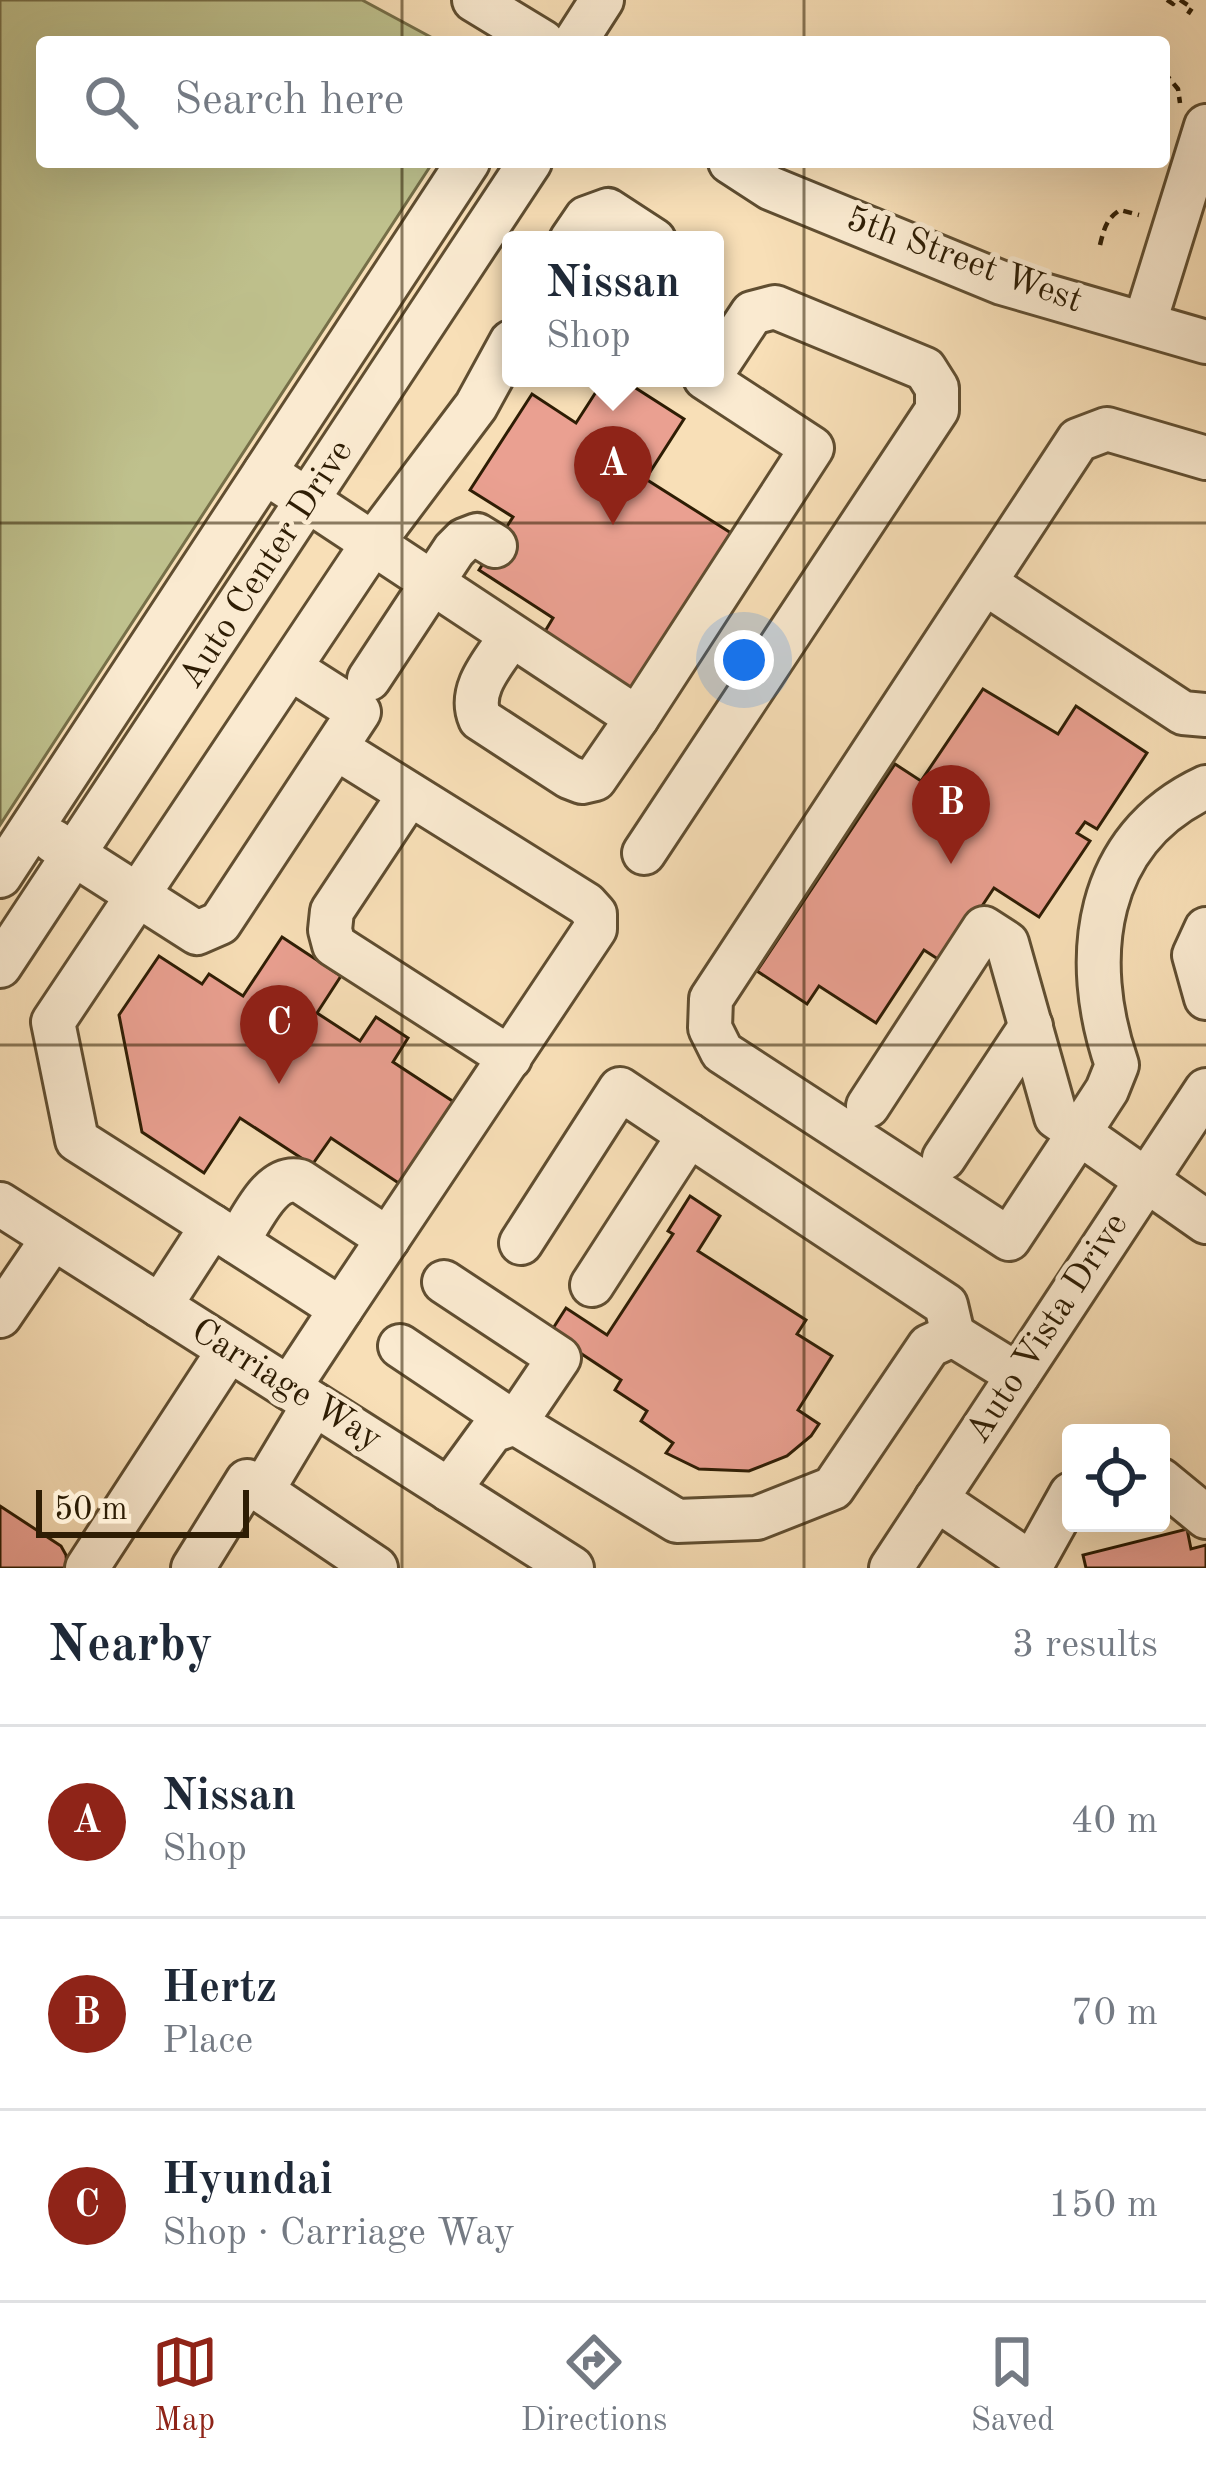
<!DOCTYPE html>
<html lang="en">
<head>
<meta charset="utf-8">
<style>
	:root { --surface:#fff; --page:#f6f6f7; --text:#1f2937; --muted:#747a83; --line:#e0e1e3; --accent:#8f2418 }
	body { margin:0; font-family:"Old Standard TT",serif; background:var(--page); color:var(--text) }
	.controls { position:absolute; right:36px; bottom:36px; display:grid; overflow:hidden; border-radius:12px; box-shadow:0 12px 48px #0002 }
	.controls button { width:108px; height:108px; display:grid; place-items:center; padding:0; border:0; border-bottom:3px solid var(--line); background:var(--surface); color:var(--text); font:60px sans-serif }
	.scale { position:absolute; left:36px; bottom:30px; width:213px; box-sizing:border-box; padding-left:12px; border:6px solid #2e1d04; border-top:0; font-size:33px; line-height:42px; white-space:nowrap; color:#2e1d04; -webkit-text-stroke:9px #faead0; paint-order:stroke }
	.you { position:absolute; left:744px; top:660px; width:42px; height:42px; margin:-30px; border:9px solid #fff; border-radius:50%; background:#1a73e8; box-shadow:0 0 0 18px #1a73e833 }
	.badge { display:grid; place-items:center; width:78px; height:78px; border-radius:50%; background:var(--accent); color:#fff; font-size:39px; font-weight:700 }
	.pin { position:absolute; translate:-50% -99px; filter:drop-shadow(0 3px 6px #0008) }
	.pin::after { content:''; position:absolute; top:63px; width:42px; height:36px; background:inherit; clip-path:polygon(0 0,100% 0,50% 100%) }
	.popup { position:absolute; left:502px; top:231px; width:222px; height:156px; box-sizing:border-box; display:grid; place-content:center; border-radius:12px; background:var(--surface); filter:drop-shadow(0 3px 9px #0005); font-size:39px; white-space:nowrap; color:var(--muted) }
	.popup b { font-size:45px; color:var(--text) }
	.popup::after { content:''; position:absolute; left:50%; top:100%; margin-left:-24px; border:24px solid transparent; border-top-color:var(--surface) }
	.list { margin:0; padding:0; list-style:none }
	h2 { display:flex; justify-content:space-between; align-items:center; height:156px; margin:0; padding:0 48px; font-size:51px }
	h2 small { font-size:39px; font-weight:400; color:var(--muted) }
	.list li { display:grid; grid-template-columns:78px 1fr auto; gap:36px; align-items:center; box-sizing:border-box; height:192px; padding:0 48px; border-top:3px solid var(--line) }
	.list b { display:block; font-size:45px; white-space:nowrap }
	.list p { margin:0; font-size:39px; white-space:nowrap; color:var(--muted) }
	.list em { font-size:39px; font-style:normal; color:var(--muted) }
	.icon { flex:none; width:66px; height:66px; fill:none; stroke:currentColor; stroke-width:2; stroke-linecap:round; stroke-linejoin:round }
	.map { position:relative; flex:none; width:1206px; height:1568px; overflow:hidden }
	.search { position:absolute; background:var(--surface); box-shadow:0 12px 48px #0002; left:36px; right:36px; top:36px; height:132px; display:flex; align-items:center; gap:30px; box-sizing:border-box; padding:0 42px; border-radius:12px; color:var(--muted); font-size:45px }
	.sheet { height:732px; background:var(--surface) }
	nav { display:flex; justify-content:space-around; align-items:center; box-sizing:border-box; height:168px; border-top:3px solid var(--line); background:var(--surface); font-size:33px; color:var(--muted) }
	nav a { display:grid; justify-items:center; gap:6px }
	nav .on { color:var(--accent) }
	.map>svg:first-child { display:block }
</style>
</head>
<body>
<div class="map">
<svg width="1206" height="1568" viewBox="0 0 1206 1568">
	<rect width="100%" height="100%" fill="#f8dfb7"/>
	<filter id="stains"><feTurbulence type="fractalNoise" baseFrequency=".00167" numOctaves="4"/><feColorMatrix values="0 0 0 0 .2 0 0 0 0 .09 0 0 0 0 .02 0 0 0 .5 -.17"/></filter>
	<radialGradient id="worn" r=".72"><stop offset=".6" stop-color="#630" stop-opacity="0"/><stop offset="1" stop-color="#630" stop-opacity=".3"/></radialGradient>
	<path fill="#bfc18d" stroke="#766f48" stroke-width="3" d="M0,0H362L440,42H42V162H433L0,825Z"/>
	<g fill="#eaa091" stroke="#2e1d04" stroke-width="3">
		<path d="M605,378H620L684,419L650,472L646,469L641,476L731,533L628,694L541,638L553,618L479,570L513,517L470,490L532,394L576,423Z"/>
		<path d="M983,689L1058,734L1076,706L1147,753L1097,829L1085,822L1077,833L1090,841L1039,917L994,888L944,963L924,950L876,1023L819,986L807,1004L757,971L895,764L921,781Z"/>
		<path d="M282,937L341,976L317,1013L360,1041L376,1017L408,1038L393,1062L460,1106L406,1188L331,1138L312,1165L240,1118L204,1173L142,1132L119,1015L159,956L202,984L209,974L243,996Z"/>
		<path d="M690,1196L720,1216L698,1251L806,1320L797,1334L832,1356L798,1410L819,1424L811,1436L787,1456L749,1471L699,1469L666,1453L673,1443L641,1421L647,1411L615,1390L621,1380L550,1333L566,1308L607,1335L673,1234L668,1231Z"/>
		<path d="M0,1506L61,1546L66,1555L67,1568H0Z"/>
		<path d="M1187,1529L1191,1549L1206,1545V1568H1086L1083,1555Z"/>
	</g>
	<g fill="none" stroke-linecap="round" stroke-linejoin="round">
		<defs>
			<g id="minor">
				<path d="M474,0L543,42"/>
				<path d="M575,42L602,0"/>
				<path d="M730,162L770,188L1002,283L1206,342"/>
				<path d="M571,240L586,218L608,210L654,240"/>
				<path d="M1145,322L1206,126"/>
				<path d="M1206,458L1107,429L1078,440L711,999L710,1028L722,1052L1009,1239L1079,1133L1206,1222"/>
				<path d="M265,472L637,718L812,448L705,378"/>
				<path d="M985,583L1183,713L1206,715"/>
				<path d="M511,636C495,661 467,689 480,719L569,777L582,782L595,779L637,718"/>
				<path d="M369,679L454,550L464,540L477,535L495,546"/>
				<path d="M336,748L586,904L595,914V929L341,1309"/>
				<path d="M409,795L332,911L330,930L334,945L510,1058"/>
				<path d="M53,841L197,933L220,923L359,712L290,668"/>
				<path d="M644,853L937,410V388L925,369L775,307L752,313L715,369"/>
				<path d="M0,876L468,162"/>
				<path d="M1206,929L1194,955L1206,998"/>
				<path d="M0,966L530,162"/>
				<path d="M868,1106L984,928L1007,943L1056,1117L1079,1133L1107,1090L1117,1065C1080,959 1094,839 1206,787"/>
				<path d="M944,1158L1031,1026"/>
				<path d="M0,1204L572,1568"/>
				<path d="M212,1226L77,1140L53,1022L373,543L476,406L511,342"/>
				<path d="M237,1242C252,1220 270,1174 300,1181L388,1239"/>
				<path d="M521,1243L620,1089L689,1135"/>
				<path d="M592,1285L689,1135L946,1305L953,1335"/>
				<path d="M160,1306L212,1226L341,1309L289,1388"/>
				<path d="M0,1316L53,1238"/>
				<path d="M400,1346L515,1423L559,1358L444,1282"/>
				<path d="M314,1404L262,1491L376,1568"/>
				<path d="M1161,1480L1206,1517"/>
				<path d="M449,1490L492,1431L515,1423L677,1521L757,1518L833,1488L929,1346L953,1335L1018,1375"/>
				<path d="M936,1499L1032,1564L1031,1568"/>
				<path d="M1032,1564L1071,1494"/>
				<path d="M87,1568L229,1350"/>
				<path d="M193,1568L247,1481L262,1491"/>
				<path d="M891,1568L1206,1090"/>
			</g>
		</defs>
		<use href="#minor" stroke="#604e31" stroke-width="48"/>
		<g stroke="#2e1d04" stroke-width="4.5" stroke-dasharray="9 6" stroke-linecap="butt">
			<path d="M1167,0L1173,4L1175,0"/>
			<path d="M1180,0L1192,8L1188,14"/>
			<path d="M1164,72L1178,89L1180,103"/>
			<path d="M1100,245C1104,229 1106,219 1120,210L1139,215"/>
		</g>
		<use href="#minor" stroke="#faead0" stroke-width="42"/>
	</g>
	<path fill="none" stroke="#2e1d04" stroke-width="3" stroke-opacity="0.55" d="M402,0V42M804,0V42M402,162V1568M804,162V1568M0,523H1206M0,1045H1206"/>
	<g text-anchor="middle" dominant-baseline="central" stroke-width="10" stroke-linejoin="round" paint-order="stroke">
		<g font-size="36" fill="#2e1d04" stroke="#faead0">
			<text transform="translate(964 261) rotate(20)">5th Street West</text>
			<text transform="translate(267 565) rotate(-57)">Auto Center Drive</text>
			<text transform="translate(1048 1329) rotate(-57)">Auto Vista Drive</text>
			<text transform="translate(286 1386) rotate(32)">Carriage Way</text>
		</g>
	</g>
	<rect width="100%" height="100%" filter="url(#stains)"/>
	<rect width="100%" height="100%" fill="url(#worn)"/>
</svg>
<div class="controls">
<button><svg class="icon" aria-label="locate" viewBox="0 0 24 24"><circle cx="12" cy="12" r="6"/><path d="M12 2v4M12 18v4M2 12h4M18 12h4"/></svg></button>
</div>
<div class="scale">50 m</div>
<div class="you"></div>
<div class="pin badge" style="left:613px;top:525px">A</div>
<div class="popup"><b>Nissan</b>Shop</div>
<div class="pin badge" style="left:951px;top:864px">B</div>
<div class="pin badge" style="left:279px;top:1084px">C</div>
<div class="search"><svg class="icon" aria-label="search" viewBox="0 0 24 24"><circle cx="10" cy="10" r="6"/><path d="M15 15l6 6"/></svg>Search here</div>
</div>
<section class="sheet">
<h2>Nearby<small>3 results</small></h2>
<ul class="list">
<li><span class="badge">A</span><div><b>Nissan</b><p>Shop</p></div><em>40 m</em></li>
<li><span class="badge">B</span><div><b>Hertz</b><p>Place</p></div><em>70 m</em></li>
<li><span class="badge">C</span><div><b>Hyundai</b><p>Shop · Carriage Way</p></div><em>150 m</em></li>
</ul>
</section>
<nav>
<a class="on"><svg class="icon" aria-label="map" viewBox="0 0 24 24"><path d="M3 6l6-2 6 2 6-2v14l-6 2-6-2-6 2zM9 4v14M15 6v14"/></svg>Map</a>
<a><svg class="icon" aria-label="directions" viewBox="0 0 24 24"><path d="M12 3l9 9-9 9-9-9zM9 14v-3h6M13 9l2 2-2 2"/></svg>Directions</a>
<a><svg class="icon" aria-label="saved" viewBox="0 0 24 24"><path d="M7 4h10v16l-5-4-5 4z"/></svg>Saved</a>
</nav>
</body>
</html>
